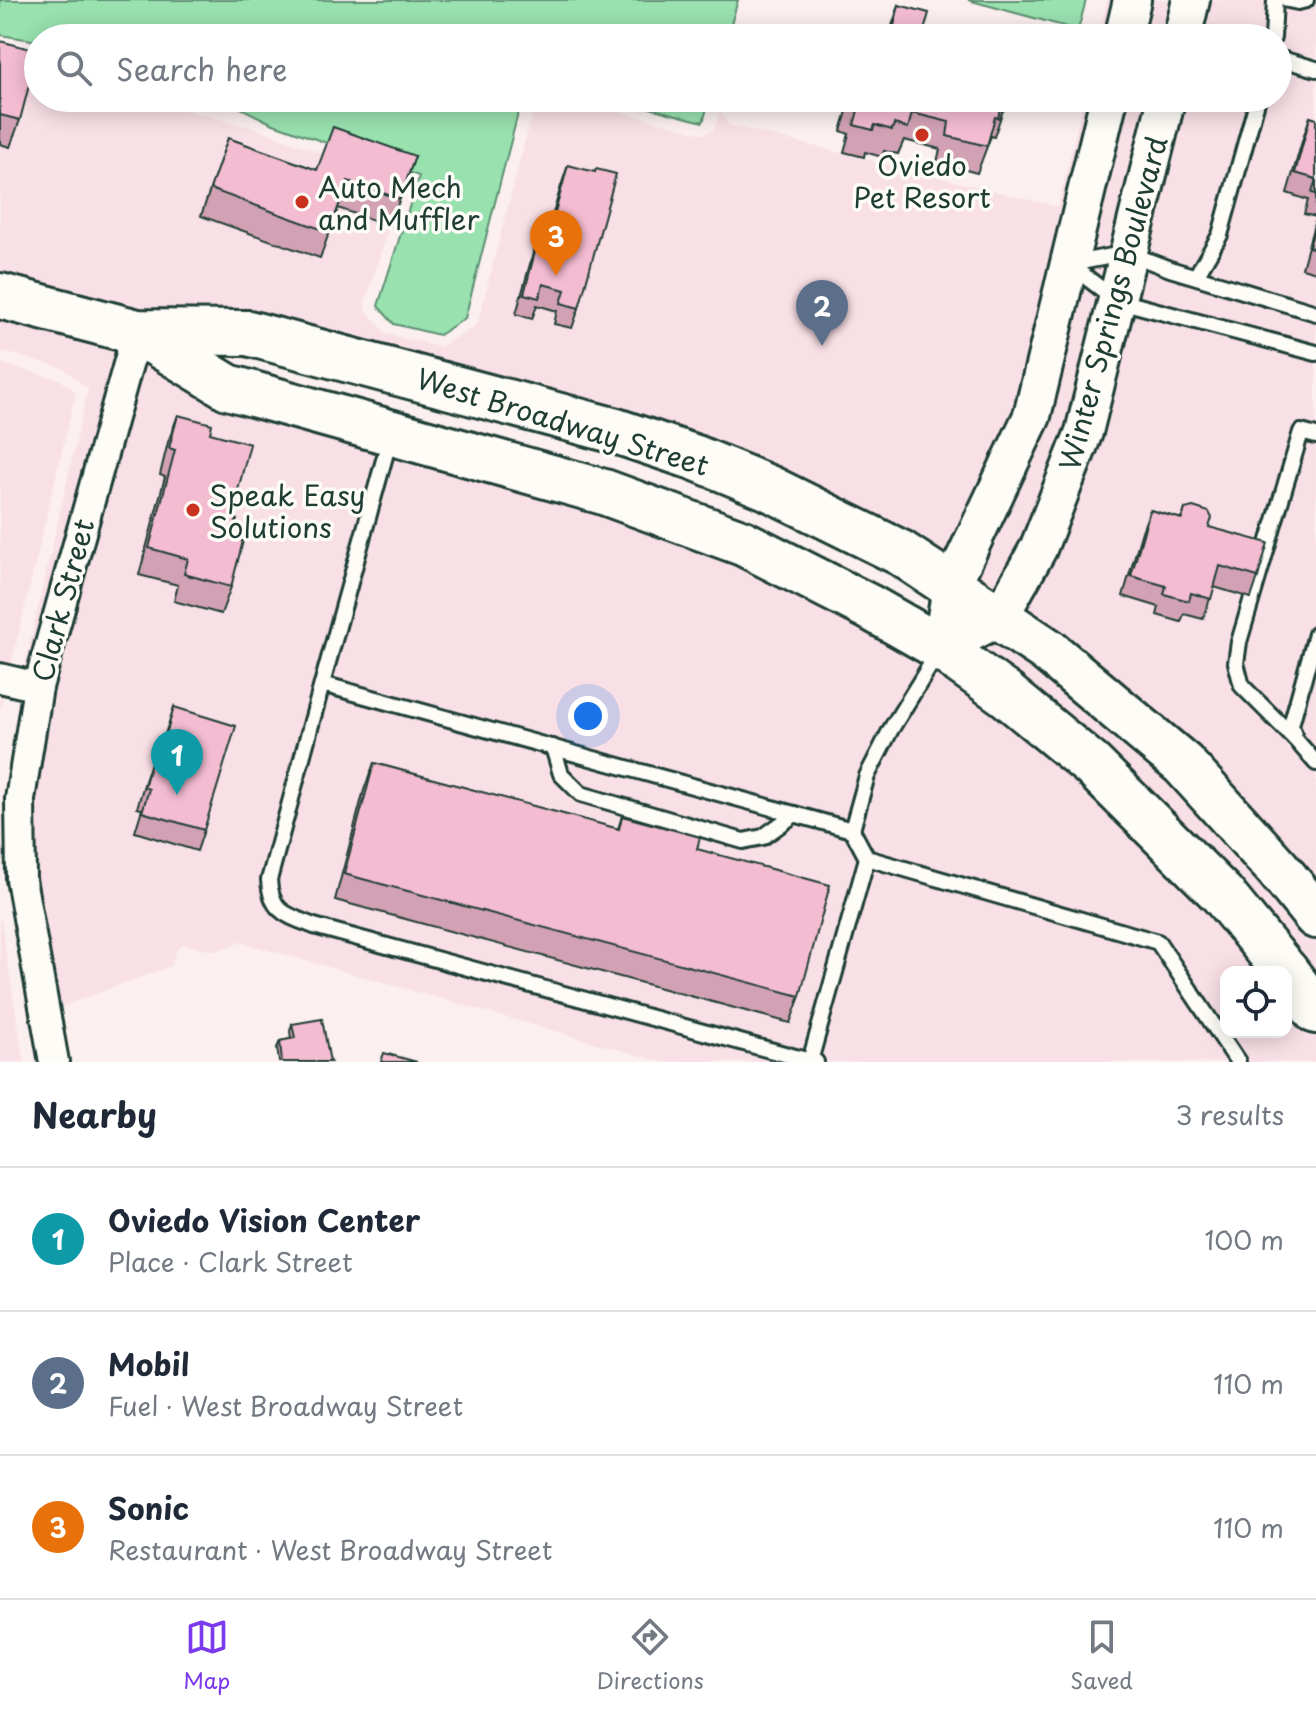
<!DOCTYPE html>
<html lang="en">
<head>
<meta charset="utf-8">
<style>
	:root { --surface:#fff; --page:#f6f6f7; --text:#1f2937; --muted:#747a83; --line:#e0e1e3; --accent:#7c3aed }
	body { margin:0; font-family:"Playpen Sans",sans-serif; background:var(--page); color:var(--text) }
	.controls { position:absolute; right:24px; bottom:24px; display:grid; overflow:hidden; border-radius:16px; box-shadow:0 4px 20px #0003 }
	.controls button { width:72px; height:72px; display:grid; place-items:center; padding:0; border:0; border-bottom:2px solid var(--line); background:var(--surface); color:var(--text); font:40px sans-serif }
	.you { position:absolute; left:588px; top:716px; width:28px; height:28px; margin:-20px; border:6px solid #fff; border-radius:50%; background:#1a73e8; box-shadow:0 0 0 12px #1a73e833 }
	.badge { display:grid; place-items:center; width:52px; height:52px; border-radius:50%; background:var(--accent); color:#fff; font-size:26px; font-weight:700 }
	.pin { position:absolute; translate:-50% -66px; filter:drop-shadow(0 2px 4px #0008) }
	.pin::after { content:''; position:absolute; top:42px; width:28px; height:24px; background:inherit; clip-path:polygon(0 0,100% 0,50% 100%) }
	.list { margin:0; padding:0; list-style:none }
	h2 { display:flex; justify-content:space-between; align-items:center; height:104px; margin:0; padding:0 32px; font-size:34px }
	h2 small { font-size:26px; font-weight:400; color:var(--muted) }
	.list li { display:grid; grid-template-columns:52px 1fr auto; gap:24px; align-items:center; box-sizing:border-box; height:144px; padding:0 32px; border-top:2px solid var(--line) }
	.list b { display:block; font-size:30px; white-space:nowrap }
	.list p { margin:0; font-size:26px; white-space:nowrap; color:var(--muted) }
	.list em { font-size:26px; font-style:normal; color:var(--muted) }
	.icon { flex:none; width:44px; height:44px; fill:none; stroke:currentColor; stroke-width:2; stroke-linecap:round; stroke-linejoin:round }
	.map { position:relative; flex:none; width:1316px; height:1062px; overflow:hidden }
	.search { position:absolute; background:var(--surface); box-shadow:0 4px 20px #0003; left:24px; right:24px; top:24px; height:88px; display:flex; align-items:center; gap:20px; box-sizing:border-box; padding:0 28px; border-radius:44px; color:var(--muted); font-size:30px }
	.sheet { height:536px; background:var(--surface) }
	nav { display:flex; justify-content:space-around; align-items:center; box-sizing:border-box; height:112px; border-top:2px solid var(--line); background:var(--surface); font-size:22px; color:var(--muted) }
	nav a { display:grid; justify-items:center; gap:4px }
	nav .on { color:var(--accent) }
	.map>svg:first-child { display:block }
</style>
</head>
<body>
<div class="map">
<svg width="1316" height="1062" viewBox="0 0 1316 1062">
	<rect width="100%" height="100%" fill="#fbefef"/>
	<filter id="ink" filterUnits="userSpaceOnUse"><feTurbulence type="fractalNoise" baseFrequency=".0125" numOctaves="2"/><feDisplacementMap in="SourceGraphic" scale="16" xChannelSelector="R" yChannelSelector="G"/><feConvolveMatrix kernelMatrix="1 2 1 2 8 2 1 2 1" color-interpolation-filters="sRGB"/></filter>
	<g filter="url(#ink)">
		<g fill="#f9e0e6">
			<path d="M1107,0H1117L1108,38H1098Z"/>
			<path d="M1149,0H1175L1166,38H1140Z"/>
			<path d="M1207,0H1316V893L1019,614L1183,98H1278V38H1198Z"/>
			<path d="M0,63L38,73V98H138L254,128L403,183L365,302V309L387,334L440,347L473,328L478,322L536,98H567L704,134L715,129L720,110L729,125L1058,207L1084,98H1093L1017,411L944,566L850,511L0,282Z"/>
			<path d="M1125,98H1151L1069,427L1024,542L993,597L971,582Z"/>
			<path d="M0,310L118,341L26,670L24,669L88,389L63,368L0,351Z"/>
			<path d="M147,354L600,505L861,618L1082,774L1268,972H1226V1032H1286V996L1316,1035V1062H663L241,942L215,951L183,944L177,949L171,966L60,1007L36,879L35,801L53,690Z"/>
			<path d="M0,363L60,380L76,392L0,711Z"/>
			<path d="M999,634L1126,732L1311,933L1316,940V988L968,650Z"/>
			<path d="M0,915L24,1062H0Z"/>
		</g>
		<g fill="#99e1af" stroke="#5c8f72" stroke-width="2">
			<path d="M0,0H738L727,38H38V41L0,35Z"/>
			<path d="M968,0H1086L1078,30Z"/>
			<path d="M221,98H522L465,318L439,335L394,324L378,306L419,176L271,123Z"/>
			<path d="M612,98H710L703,122Z"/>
		</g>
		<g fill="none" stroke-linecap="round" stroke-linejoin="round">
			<defs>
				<g id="service">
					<path d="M1288,0L1298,2L1306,0"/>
					<path d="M1273,38L1275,0"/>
					<path d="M1278,58L1316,69"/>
					<path d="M1070,264L1128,253L1170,269L1316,313"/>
					<path d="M1070,265L1116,300L1316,353"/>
					<path d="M1196,276L1220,235L1258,98"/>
					<path d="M390,438L322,684L852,830L867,776L891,729L939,651"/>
					<path d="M1316,634L1291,725L1295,739L1316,763"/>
					<path d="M322,684L269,880C271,913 287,915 314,926L810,1061"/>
					<path d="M1295,739L1242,686L1236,663L1239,642L1301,432L1316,436"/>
					<path d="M553,747L561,774L581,794L743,841L763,837L795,814"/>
					<path d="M867,858L1158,942L1238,1062"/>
					<path d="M816,1062L810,1061L867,858L852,830"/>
				</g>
				<g id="minor">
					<path d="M0,678L38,687"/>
					<path d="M54,1062L21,879L20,799L38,687L137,332"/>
				</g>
				<g id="tertiary">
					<path d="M1123,38L1132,0"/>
					<path d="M1182,38L1191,0"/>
					<path d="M941,648L999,618L1038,549L1084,432L1167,98"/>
					<path d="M941,648L951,587L1032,416L1109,98"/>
				</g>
				<g id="primary">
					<path d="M0,296L137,332L248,333L616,431L696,458L769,488L901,553L1047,650L1183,764L1278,869L1316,916"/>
					<path d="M139,333L228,387L604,492L743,543L869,607L941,648L1007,695L1092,765L1222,894L1286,972"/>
					<path d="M1286,972L1316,1011"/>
				</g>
			</defs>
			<use href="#service" stroke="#1f3d34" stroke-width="20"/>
			<use href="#minor" stroke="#1f3d34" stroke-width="34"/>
			<use href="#tertiary" stroke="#1f3d34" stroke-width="42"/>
			<use href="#primary" stroke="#1f3d34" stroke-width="50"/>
			<use href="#service" stroke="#fdfcf7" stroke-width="14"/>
			<use href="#minor" stroke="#fdfcf7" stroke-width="28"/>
			<use href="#tertiary" stroke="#fdfcf7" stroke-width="36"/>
			<use href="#primary" stroke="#fdfcf7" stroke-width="44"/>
		</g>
		<g fill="#d2a2b4" stroke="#1f3d34" stroke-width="2">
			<path d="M899,5L922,38H888Z"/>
			<path d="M0,41L20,120L10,147L0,144Z"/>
			<path d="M851,98H1007L994,137L991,136L977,173L937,162L940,149L904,140L898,154L884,151L882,157L865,152L864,157L844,152L849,134L841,131Z"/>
			<path d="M1310,117L1316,119V272L1302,268L1316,217L1304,214L1308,200L1287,193L1303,138Z"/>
			<path d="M228,138L317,170L415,156L390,226L338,208L320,258L201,216Z"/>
			<path d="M568,165L579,308L572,328L554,324L557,311L537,305L532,319L516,314L535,246L542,225L549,227L561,186Z"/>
			<path d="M178,415L210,433L231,517L233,538L231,587L221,614L174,601L178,585L139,575L165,477L160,475L168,442Z"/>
			<path d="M1185,509L1209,527L1258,577L1251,598L1214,587L1203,619L1184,614L1181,622L1157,615L1159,607L1123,596L1142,531L1150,510L1182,519Z"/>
			<path d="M174,707L204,830L197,851L135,832L142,809L137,808L145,781L152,760L156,761Z"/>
			<path d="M374,763L618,829L622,816L697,849L800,996L790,1023L335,900L364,790Z"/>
			<path d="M292,1024L330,1062H279L277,1048L280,1041L291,1039L290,1031Z"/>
		</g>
		<g fill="#f4bcd1" stroke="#1f3d34" stroke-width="2">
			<path d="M899,5L929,13L922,38H891Z"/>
			<path d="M0,41L38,51L20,120L0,115Z"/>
			<path d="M852,98H1007L1004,110L1000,109L998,118L995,117L987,146L947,136L949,122L912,113L908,128L894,124L892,130L875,125L873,130L854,125L859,107L850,104Z"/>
			<path d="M1310,117L1316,119V194L1312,193L1316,179L1295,173Z"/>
			<path d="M333,127L415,156L400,199L348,181L329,232L210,189L228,138L317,170Z"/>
			<path d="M568,165L595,172L596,169L616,174L579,308L561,303L565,290L543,284L539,298L524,294L542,225L551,227Z"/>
			<path d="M1316,223V249L1309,247Z"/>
			<path d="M178,415L212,424L210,433L250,444L231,517L237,519L233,538L243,541L231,587L184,574L188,559L149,548L175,450L169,448Z"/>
			<path d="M1193,507L1209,512L1212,518L1209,527L1268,543L1258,577L1220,566L1211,599L1191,593L1189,601L1164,594L1166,586L1131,576L1150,510L1182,519L1185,509Z"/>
			<path d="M174,707L236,726L204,830L142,812L149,789L144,787L152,760L158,762Z"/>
			<path d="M374,763L619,829L622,816L700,837L697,849L830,885L800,996L344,874Z"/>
			<path d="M322,1019L330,1062H282L280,1041L295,1038L292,1024Z"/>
			<path d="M384,1053L417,1062H381Z"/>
		</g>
	</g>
	<g fill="#c8321e" stroke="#fdfcf7" stroke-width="3">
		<circle cx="922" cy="135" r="8"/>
		<circle cx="302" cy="202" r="8"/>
		<circle cx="193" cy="510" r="8"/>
	</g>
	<g text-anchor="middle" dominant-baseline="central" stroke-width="7" stroke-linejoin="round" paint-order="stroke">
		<g font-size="28" fill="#1f3d34" stroke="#fdfcf7" text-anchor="start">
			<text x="922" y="164" text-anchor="middle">Oviedo<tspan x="922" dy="32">Pet Resort</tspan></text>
			<text x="318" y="186">Auto Mech<tspan x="318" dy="32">and Muffler</tspan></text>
			<text x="209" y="494">Speak Easy<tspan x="209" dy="32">Solutions</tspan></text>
		</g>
		<g font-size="28" fill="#1f3d34" stroke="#fdfcf7">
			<text transform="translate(1112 303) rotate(-75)">Winter Springs Boulevard</text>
			<text transform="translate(563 421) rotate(17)">West Broadway Street</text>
			<text transform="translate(62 600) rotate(-75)">Clark Street</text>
		</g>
	</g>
</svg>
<div class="controls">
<button><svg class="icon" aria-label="locate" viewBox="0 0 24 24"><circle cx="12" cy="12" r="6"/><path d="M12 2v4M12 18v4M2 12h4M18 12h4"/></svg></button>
</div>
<div class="you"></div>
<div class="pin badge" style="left:177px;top:795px;background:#0f9aa8">1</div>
<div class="pin badge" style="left:822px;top:346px;background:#5c6f8a">2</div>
<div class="pin badge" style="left:556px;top:276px;background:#e8710a">3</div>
<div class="search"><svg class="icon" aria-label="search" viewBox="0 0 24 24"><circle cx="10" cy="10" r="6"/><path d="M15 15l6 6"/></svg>Search here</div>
</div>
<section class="sheet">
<h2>Nearby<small>3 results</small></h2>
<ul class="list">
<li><span class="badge" style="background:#0f9aa8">1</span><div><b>Oviedo Vision Center</b><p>Place · Clark Street</p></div><em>100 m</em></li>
<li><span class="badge" style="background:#5c6f8a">2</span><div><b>Mobil</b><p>Fuel · West Broadway Street</p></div><em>110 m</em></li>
<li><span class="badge" style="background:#e8710a">3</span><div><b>Sonic</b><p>Restaurant · West Broadway Street</p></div><em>110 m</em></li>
</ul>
</section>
<nav>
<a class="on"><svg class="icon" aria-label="map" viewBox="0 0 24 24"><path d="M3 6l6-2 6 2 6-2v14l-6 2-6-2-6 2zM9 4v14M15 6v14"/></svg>Map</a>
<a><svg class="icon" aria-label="directions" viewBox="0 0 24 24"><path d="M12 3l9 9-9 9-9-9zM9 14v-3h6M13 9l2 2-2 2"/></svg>Directions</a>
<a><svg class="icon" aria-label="saved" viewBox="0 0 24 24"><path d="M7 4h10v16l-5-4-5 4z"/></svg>Saved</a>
</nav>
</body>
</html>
